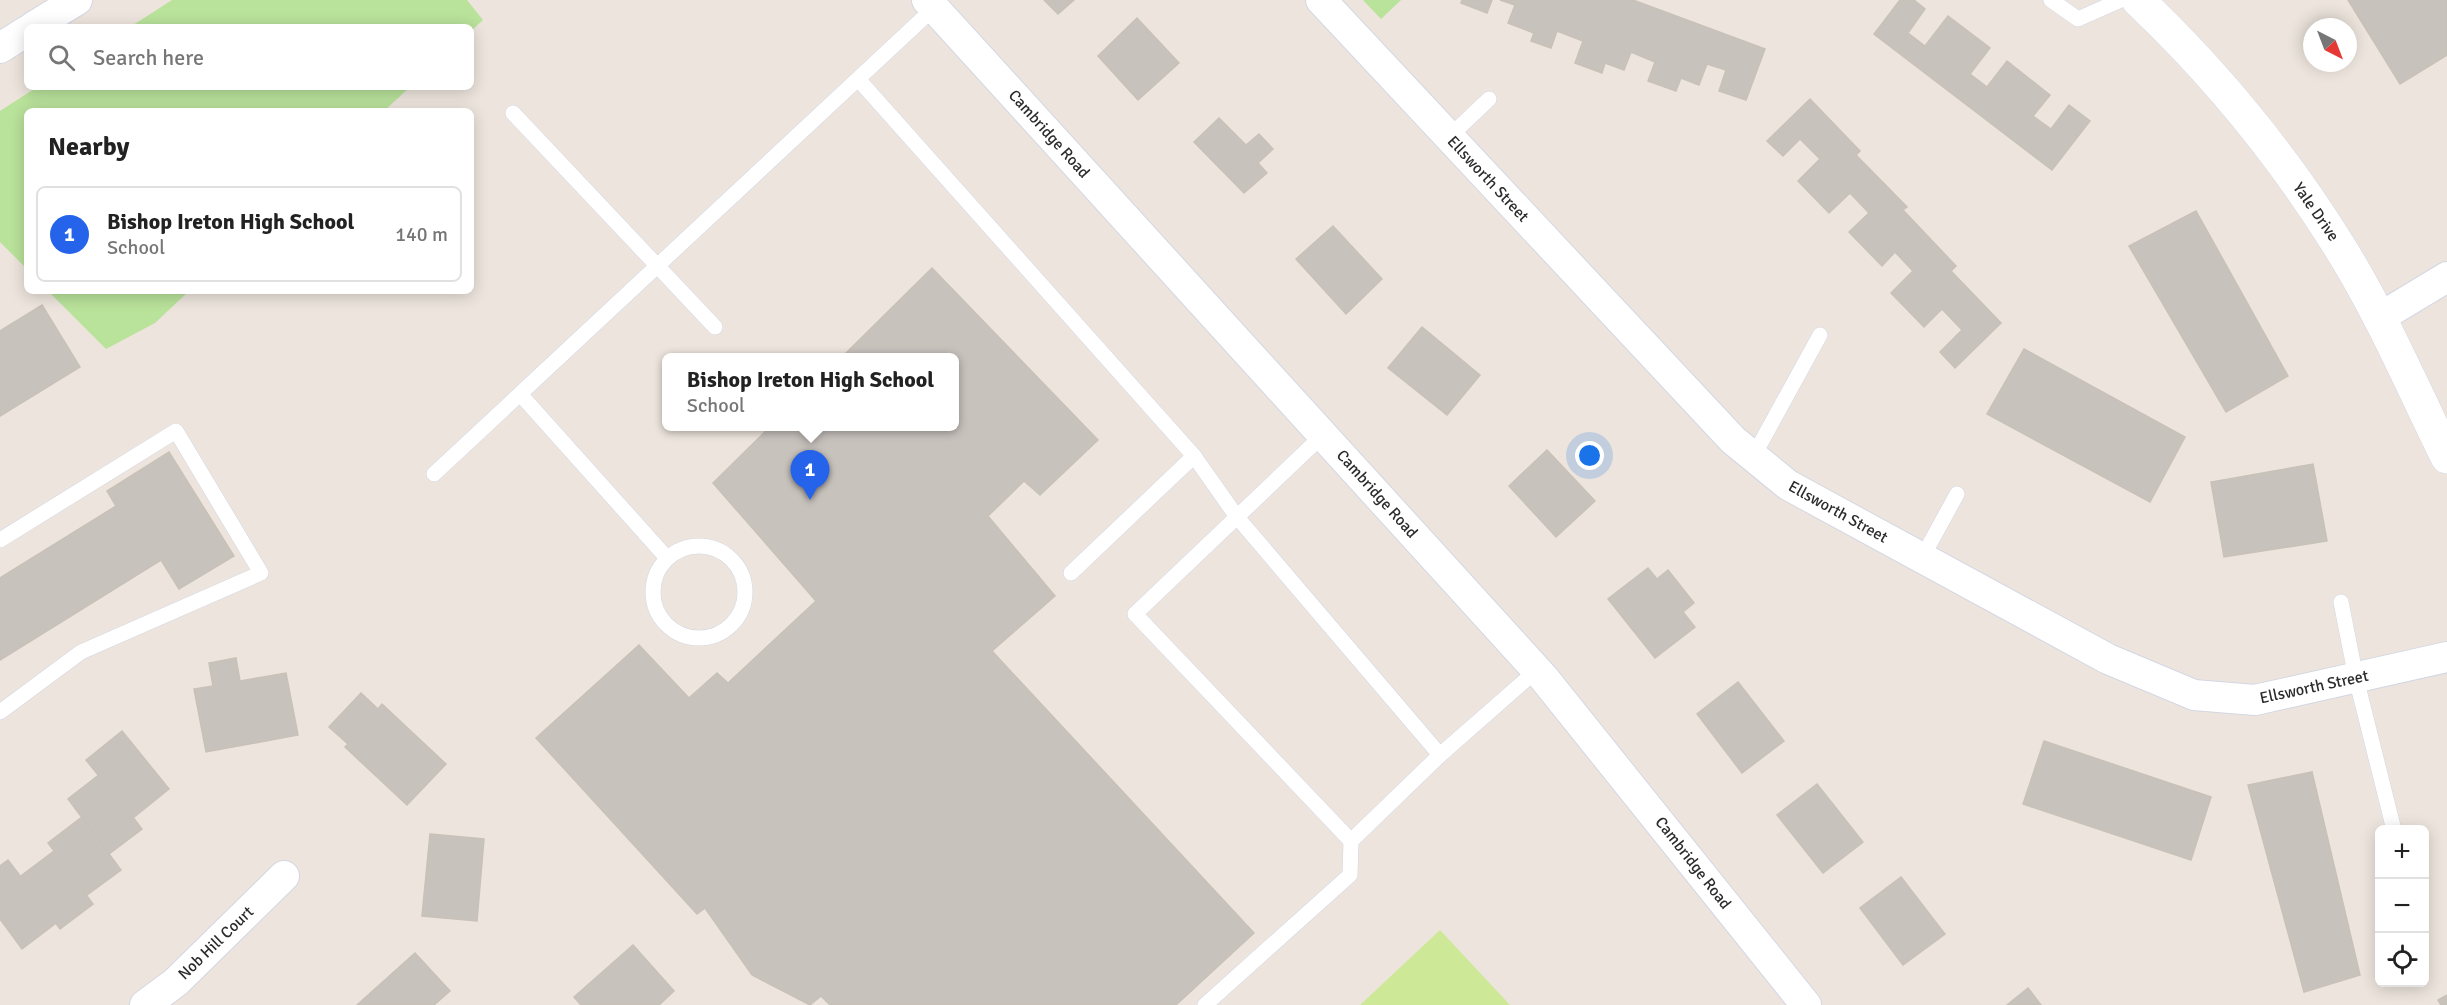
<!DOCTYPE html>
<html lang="en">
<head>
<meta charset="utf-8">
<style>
	:root { --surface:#fff; --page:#f2f2f2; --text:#222; --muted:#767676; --line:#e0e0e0; --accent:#2563eb }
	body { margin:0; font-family:Signika,sans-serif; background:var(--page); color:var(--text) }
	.controls { position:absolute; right:18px; bottom:18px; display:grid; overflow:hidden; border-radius:9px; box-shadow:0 3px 15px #0003 }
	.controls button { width:54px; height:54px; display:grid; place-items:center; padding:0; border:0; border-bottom:2px solid var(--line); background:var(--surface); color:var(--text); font:30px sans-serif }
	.compass { position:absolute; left:2303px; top:18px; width:54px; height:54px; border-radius:50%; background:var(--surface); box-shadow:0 3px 15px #0003; rotate:138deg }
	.you { position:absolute; left:1590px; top:456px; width:21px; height:21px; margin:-15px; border:4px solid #fff; border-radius:50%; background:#1a73e8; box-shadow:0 0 0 9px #1a73e833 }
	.badge { display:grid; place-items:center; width:39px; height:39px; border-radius:50%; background:var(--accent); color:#fff; font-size:20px; font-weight:700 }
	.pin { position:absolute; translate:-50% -50px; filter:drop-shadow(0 2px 3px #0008) }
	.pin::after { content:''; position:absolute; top:32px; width:21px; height:18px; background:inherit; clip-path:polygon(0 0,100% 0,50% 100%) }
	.popup { position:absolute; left:662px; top:353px; width:297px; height:78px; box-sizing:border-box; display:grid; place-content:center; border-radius:9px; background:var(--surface); filter:drop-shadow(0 2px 4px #0005); font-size:20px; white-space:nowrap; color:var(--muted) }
	.popup b { font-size:22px; color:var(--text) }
	.popup::after { content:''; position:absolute; left:50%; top:100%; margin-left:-12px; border:12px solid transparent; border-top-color:var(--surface) }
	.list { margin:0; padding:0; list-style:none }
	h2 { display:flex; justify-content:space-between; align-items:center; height:78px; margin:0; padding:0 24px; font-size:26px }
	h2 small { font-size:20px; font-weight:400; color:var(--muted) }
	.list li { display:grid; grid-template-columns:39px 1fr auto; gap:18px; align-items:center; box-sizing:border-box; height:96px; margin:0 12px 12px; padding:0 12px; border:2px solid var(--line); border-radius:9px }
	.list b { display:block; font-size:22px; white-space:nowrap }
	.list p { margin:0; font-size:20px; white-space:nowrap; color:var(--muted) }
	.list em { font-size:20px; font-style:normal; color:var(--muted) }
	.icon { flex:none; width:33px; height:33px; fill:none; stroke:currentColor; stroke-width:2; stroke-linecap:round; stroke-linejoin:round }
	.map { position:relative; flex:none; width:2447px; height:1005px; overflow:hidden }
	.search { position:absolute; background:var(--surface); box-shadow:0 3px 15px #0003; left:24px; top:24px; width:450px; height:66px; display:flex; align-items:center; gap:15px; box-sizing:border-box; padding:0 21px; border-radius:9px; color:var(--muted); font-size:22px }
	.panel { position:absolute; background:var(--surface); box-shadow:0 3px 15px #0003; left:24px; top:108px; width:450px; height:186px; border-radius:9px }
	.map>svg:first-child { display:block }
</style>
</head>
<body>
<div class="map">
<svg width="2447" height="1005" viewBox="0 0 2447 1005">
	<rect width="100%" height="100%" fill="#ede5dd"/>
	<g fill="#b9e29b">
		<path d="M172,0H467L483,20L471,31V27H130Z"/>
		<path d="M1363,0H1401L1381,19Z"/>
		<path d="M37,87H410L384,111H27V269L0,242V111Z"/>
		<path d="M48,291H189L155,323L106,349Z"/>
	</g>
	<path fill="#cde997" d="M1440,930L1510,1005H1360Z"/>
	<g fill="#c8c2bd" stroke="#c8c1b7" stroke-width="1.5">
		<path d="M1044,0H1074L1058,14Z"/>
		<path d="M1462,0H1492L1487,13L1461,3Z"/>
		<path d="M1500,0H1633L1765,49L1746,100L1719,91L1726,70L1707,64L1699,85L1681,78L1676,91L1648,81L1655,62L1631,52L1624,70L1605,63L1602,73L1575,63L1583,41L1557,31L1551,48L1531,41L1534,33L1508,23L1515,5Z"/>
		<path d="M1900,0H1914L1925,9L1908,33L1925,46L1948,16L1990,48L1970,74L1987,87L2007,61L2050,95L2033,116L2051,129L2069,105L2090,121L2052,170L1874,34Z"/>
		<path d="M2348,0H2447V55L2400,84Z"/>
		<path d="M1137,18L1179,63L1138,100L1098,56Z"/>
		<path d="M1810,99L1860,151L1856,155L1907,207L1903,210L1956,266L1951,271L2001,323L1955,368L1940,352L1962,330L1942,309L1924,327L1891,293L1913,271L1895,252L1882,266L1849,232L1869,213L1850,193L1829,213L1798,181L1820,159L1800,139L1783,156L1767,141Z"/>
		<path d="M1219,118L1246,145L1259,134L1273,149L1258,163L1267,173L1244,193L1194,142Z"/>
		<path d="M2196,211L2288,376L2226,412L2129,246Z"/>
		<path d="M1333,226L1382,279L1346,314L1296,259Z"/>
		<path d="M932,268L1098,440L1040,495L1024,481L988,516L1055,596L992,651L1254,933L1176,1005H830L821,996L810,1005L752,975L705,908L697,914L536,738L639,645L689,698L717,673L728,683L816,601L713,483L771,426H954V358H841Z"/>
		<path d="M42,305L80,367L0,416V331Z"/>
		<path d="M1422,327L1480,375L1447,415L1388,368Z"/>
		<path d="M2024,349L2185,437L2150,502L1987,414Z"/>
		<path d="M1547,450L1595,501L1556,537L1509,486Z"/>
		<path d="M169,452L234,556L179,589L161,560L0,660V578L116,506L107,491Z"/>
		<path d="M2313,464L2327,541L2224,557L2211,482Z"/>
		<path d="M1648,568L1657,579L1668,570L1694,603L1683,612L1695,627L1655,658L1608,599Z"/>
		<path d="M236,658L240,681L286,673L298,735L206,752L194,689L213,686L209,663Z"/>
		<path d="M1738,682L1784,741L1742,773L1697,714Z"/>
		<path d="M361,693L378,709L382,704L446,764L407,805L345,747L348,744L329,727Z"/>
		<path d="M122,731L169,789L133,818L86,760Z"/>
		<path d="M2044,741L2211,797L2191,860L2023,804Z"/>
		<path d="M2312,772L2360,975L2304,992L2248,785Z"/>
		<path d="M100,774L142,829L109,854L68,799Z"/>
		<path d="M1817,784L1863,842L1823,873L1777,815Z"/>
		<path d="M82,817L121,870L87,895L48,843Z"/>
		<path d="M430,834L484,839L477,921L422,916Z"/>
		<path d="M54,851L93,904L60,929L21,876Z"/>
		<path d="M8,860L56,923L22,949L0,919V866Z"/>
		<path d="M1901,877L1945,934L1903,965L1860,908Z"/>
		<path d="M633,945L674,991L659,1005H581L574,997Z"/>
		<path d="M415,953L450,991L434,1005H357Z"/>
		<path d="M2028,988L2041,1005H2007Z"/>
		<path d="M2447,995V1005H2441L2438,1000Z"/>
	</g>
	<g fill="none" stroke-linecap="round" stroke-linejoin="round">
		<defs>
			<g id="lane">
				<path d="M2051,0L2078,19L2121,0"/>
				<path d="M858,79L1194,456L1237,517L1440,755"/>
				<path d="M513,113L715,327"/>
				<path d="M1449,137L1489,99"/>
				<path d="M520,394L667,558"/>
				<path d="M1323,435L1135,614L1351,841"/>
				<path d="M1753,457L1820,335"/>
				<path d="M434,474L934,8"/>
				<path d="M0,540L176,431L261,573L81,652L0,712"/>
				<circle cx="699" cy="592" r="46"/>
				<path d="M1922,558L1957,494"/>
				<path d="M1071,573L1194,456"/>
				<path d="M2341,602L2356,678L2394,830"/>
				<path d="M1205,1005L1350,875L1351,841L1440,755L1537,670"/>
			</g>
			<g id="street">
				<path d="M927,0L1543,677L1806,1005"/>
				<path d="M1321,0L1733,440L1788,485L2108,659L2194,695L2255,700L2447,657"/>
				<path d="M33,27L77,0"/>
				<path d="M0,48L27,31"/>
				<path d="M2379,318L2447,277"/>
				<path d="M145,1005L176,982L284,876"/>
			</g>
			<path id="secondary" d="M2138,0C2215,73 2283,156 2339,246C2381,313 2412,386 2447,457"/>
		</defs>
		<use href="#lane" stroke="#d3d7e3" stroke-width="16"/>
		<use href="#street" stroke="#d3d7e3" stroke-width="32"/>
		<use href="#secondary" stroke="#d3d7e3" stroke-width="34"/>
		<use href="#lane" stroke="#fff" stroke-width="15"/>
		<use href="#street" stroke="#fff" stroke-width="30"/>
		<use href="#secondary" stroke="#fff" stroke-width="33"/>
	</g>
	<g text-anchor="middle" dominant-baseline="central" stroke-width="4.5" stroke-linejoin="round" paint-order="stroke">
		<g font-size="16" fill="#2b2b2b" stroke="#fff">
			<text transform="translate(1049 134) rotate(48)">Cambridge Road</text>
			<text transform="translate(1488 179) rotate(47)">Ellsworth Street</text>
			<text transform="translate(2316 212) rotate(55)">Yale Drive</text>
			<text transform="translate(1377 494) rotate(48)">Cambridge Road</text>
			<text transform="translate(1838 512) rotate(29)">Ellsworth Street</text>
			<text transform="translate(2314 687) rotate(-12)">Ellsworth Street</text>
			<text transform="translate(1693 863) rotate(52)">Cambridge Road</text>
			<text transform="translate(216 943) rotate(-44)">Nob Hill Court</text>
		</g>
	</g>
</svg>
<div class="controls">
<button>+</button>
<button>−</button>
<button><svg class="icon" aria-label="locate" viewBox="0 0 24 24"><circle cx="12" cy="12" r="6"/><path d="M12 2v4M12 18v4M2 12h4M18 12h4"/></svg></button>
</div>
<svg class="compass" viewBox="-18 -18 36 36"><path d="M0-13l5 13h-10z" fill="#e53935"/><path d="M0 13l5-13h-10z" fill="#767676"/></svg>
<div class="you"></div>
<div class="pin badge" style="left:810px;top:500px">1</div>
<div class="popup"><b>Bishop Ireton High School</b>School</div>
<div class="search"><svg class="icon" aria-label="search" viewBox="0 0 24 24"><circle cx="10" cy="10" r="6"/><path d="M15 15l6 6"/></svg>Search here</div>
<section class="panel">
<h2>Nearby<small></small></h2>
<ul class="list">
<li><span class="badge">1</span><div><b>Bishop Ireton High School</b><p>School</p></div><em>140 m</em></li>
</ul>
</section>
</div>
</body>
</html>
